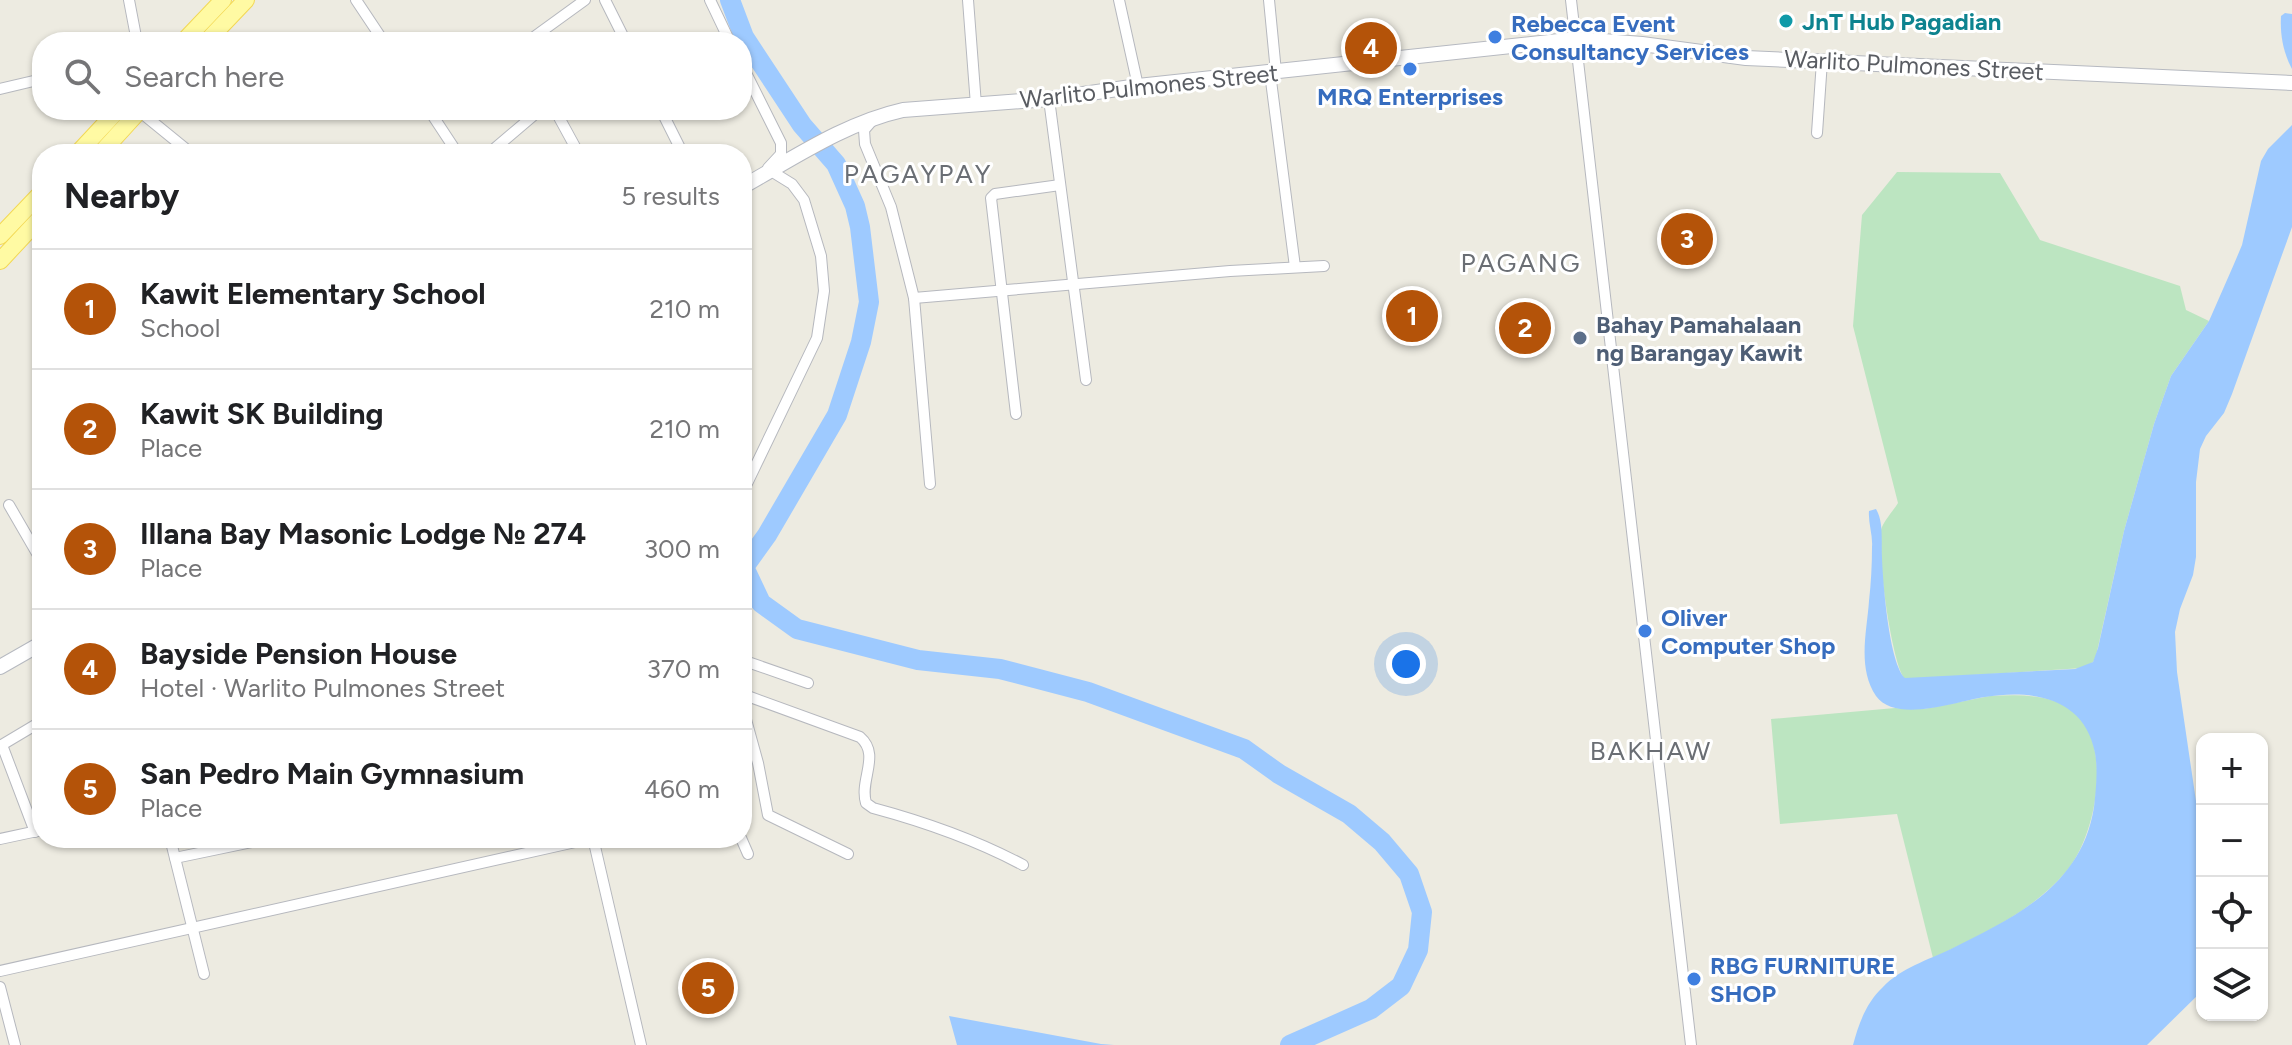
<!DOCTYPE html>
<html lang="en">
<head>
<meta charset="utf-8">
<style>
	:root { --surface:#fff; --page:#f2f2f2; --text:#202124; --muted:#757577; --line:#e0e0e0; --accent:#b45309 }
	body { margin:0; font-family:Figtree,sans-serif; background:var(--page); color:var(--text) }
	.controls { position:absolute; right:24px; bottom:24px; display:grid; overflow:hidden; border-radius:16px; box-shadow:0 2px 6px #0004 }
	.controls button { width:72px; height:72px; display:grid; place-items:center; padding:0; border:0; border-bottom:2px solid var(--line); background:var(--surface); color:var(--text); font:40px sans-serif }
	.you { position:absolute; left:1406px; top:664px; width:28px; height:28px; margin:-20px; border:6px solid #fff; border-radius:50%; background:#1a73e8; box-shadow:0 0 0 12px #1a73e833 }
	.badge { display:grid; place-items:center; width:52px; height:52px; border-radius:50%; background:var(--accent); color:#fff; font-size:26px; font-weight:700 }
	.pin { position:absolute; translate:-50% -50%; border:4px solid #fff; box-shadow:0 2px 8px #0006 }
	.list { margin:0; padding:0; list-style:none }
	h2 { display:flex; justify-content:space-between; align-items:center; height:104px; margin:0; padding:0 32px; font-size:34px }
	h2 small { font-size:26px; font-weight:400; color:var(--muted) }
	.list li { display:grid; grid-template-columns:52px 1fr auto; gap:24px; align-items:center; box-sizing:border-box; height:120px; padding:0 32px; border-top:2px solid var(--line) }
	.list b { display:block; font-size:30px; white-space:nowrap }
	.list p { margin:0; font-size:26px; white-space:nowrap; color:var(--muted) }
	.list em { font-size:26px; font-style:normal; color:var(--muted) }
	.icon { flex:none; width:44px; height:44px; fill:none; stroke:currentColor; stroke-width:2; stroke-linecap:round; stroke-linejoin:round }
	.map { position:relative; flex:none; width:2292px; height:1045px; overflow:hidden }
	.search { position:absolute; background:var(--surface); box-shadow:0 2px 6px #0004; left:32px; top:32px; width:720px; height:88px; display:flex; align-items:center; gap:20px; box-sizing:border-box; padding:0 28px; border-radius:32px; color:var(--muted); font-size:30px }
	.panel { position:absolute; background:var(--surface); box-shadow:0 2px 6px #0004; left:32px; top:144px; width:720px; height:704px; border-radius:32px }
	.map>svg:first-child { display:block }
</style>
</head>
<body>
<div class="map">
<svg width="2292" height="1045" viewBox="0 0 2292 1045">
	<rect width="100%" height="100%" fill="#edebe1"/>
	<g fill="#bce5c1">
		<path d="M1897,172L2000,173L2040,240L2180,286L2186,310L2209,321L2171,376L2154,424L2124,531L2096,656L2093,662L2083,668L1911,679H1905C1892,666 1876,549 1881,530C1883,522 1893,511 1898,503L1853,326L1862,215Z"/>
		<path d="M1990,696C2018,695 2048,693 2072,710C2115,743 2096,838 2065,873C2030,913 1981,935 1933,958L1897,814L1780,824L1771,719L1895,708L1924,709Z"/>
	</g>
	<g fill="#9ecaff">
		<path d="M2285,13L2292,14V69C2283,52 2280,35 2281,16Z"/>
		<path d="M2292,125V227L2232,394L2224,413L2206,436L2200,449L2196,482V557L2193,575L2180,609L2175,632L2177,672L2202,842V991L2147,1045H1853C1859,1023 1866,1003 1883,987C1901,968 1928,960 1951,949C2016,917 2082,885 2094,807C2096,789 2098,770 2095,753C2085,698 2033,689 1985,697C1958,701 1896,724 1876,696C1857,668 1867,631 1869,601C1871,583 1872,565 1872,547C1873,535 1868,523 1869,511L1876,509C1884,522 1881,542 1882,558C1883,582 1889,663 1905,678L2075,669L2093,662L2098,648L2124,531L2154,424L2171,376L2209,321L2234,264L2242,245L2261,161L2268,149Z"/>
		<path d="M949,1016L1101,1044L1114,1045H957Z"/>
	</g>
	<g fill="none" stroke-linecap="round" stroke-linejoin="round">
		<path stroke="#9ecaff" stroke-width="20" d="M730,0L744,37L802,125L836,164L855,206L860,227L869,302L861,342L837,415L767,535L744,567L761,603L797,629L918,660L1000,669L1088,692L1244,749L1279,774L1349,814L1382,842L1409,874L1422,912L1418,950L1401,986L1371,1009L1290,1045"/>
		<defs>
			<g id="street">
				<path d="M129,0L137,42"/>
				<path d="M356,0L384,42"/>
				<path d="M605,0L626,42"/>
				<path d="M710,0L730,42"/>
				<path d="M968,0L976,105"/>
				<path d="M1119,0L1138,86"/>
				<path d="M1269,0L1276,72"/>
				<path d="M1571,0L1691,1045"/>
				<path d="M527,42L585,0"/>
				<path d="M742,65L781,143V154L768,168"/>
				<path d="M1270,73L1295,267"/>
				<path d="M0,89L42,79"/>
				<path d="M1049,99L1086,380"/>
				<path d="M138,110L192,154"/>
				<path d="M429,110L458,154"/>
				<path d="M555,110L579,154"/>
				<path d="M661,110L683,154"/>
				<path d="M871,122L864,130L865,144L891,207L914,298L930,484"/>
				<path d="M1817,133L1822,61"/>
				<path d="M488,154L540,110"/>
				<path d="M914,298L1230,271L1324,266"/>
				<path d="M1016,414L991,198L995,194L1060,185"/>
				<path d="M742,494L817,338L824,291L821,256L804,200L792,184L771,171"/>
				<path d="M9,505L42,562"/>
				<path d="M742,660L808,683"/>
				<path d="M742,694L860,737C881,755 859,780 866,803L873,808C925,822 976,840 1023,865"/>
				<path d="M742,705L758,763L768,815L848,854"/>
				<path d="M2,745L35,832"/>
				<path d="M0,746L42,721"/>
				<path d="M170,838L204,974"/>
				<path d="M593,838L641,1045"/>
				<path d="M741,838L748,854"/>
				<path d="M0,839L42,830"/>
				<path d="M175,858L271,838"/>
				<path d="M0,971L593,838"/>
				<path d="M0,987L15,1045"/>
			</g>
			<g id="secondary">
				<path d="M742,187C794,158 845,123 903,110L1049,99L1138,86L1577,39L1642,44L1746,58L2292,83"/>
				<path d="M0,667L42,643"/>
			</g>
			<g id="primary">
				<path d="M183,42L223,0"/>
				<path d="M206,42L246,0"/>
				<path d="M77,154L118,110"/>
				<path d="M100,154L140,110"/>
				<path d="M0,236L42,192"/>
				<path d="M0,261L42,216"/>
			</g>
		</defs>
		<use href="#street" stroke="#b6b8be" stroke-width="12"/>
		<use href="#secondary" stroke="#b6b9c0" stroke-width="16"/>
		<use href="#primary" stroke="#f3d854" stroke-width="18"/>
		<use href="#street" stroke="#fff" stroke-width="10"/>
		<use href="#secondary" stroke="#fff" stroke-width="14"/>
		<use href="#primary" stroke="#fffaa3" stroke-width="16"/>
	</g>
	<circle fill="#0f9aa8" stroke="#fff" stroke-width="3" cx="1786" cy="21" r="8"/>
	<g fill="#3f7fe0" stroke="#fff" stroke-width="3">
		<circle cx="1495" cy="37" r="8"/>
		<circle cx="1410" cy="69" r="8"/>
		<circle cx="1645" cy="631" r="8"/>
		<circle cx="1694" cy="979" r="8"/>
	</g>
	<circle fill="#5c6f8a" stroke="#fff" stroke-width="3" cx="1580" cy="338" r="8"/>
	<g text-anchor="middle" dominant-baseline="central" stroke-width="6" stroke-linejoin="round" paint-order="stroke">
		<g font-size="24" font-weight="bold" fill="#0d838f" stroke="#fff" text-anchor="start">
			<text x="1802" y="21">JnT Hub Pagadian</text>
		</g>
		<g font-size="24" font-weight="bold" fill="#366cbe" stroke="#fff" text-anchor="start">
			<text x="1511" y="23">Rebecca Event<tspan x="1511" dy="28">Consultancy Services</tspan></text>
			<text x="1410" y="96" text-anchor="middle">MRQ Enterprises</text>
			<text x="1661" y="617">Oliver<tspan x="1661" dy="28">Computer Shop</tspan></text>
			<text x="1710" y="965">RBG FURNITURE<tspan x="1710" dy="28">SHOP</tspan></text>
		</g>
		<g font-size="24" fill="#595c62" stroke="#fff">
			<text transform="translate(1914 65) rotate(3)">Warlito Pulmones Street</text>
			<text transform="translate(1149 86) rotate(-6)">Warlito Pulmones Street</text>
		</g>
		<g font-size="24" font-weight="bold" fill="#4e5e75" stroke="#fff" text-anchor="start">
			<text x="1596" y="324">Bahay Pamahalaan<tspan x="1596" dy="28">ng Barangay Kawit</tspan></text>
		</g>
		<g font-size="26" letter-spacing="2" fill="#6a6e74" stroke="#fff">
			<text x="918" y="174">PAGAYPAY</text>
			<text x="1521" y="263">PAGANG</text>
			<text x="1651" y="751">BAKHAW</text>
		</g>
	</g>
</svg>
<div class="controls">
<button>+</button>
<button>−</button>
<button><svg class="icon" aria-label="locate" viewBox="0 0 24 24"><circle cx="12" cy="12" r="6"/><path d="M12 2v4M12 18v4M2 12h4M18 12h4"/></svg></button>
<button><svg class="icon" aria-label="layers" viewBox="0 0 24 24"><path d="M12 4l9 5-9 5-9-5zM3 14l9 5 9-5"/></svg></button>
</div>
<div class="you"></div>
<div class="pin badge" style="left:1412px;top:316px">1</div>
<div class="pin badge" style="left:1525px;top:328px">2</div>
<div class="pin badge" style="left:1687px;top:239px">3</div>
<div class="pin badge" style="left:1371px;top:48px">4</div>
<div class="pin badge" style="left:708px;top:988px">5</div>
<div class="search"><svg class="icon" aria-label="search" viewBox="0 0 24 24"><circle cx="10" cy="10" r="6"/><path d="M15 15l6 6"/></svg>Search here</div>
<section class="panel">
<h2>Nearby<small>5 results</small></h2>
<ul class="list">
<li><span class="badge">1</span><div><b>Kawit Elementary School</b><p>School</p></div><em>210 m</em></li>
<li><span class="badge">2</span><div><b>Kawit SK Building</b><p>Place</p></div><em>210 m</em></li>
<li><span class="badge">3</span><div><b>Illana Bay Masonic Lodge № 274</b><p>Place</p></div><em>300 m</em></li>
<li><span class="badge">4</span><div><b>Bayside Pension House</b><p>Hotel · Warlito Pulmones Street</p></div><em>370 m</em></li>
<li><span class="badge">5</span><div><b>San Pedro Main Gymnasium</b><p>Place</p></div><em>460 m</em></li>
</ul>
</section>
</div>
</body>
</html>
